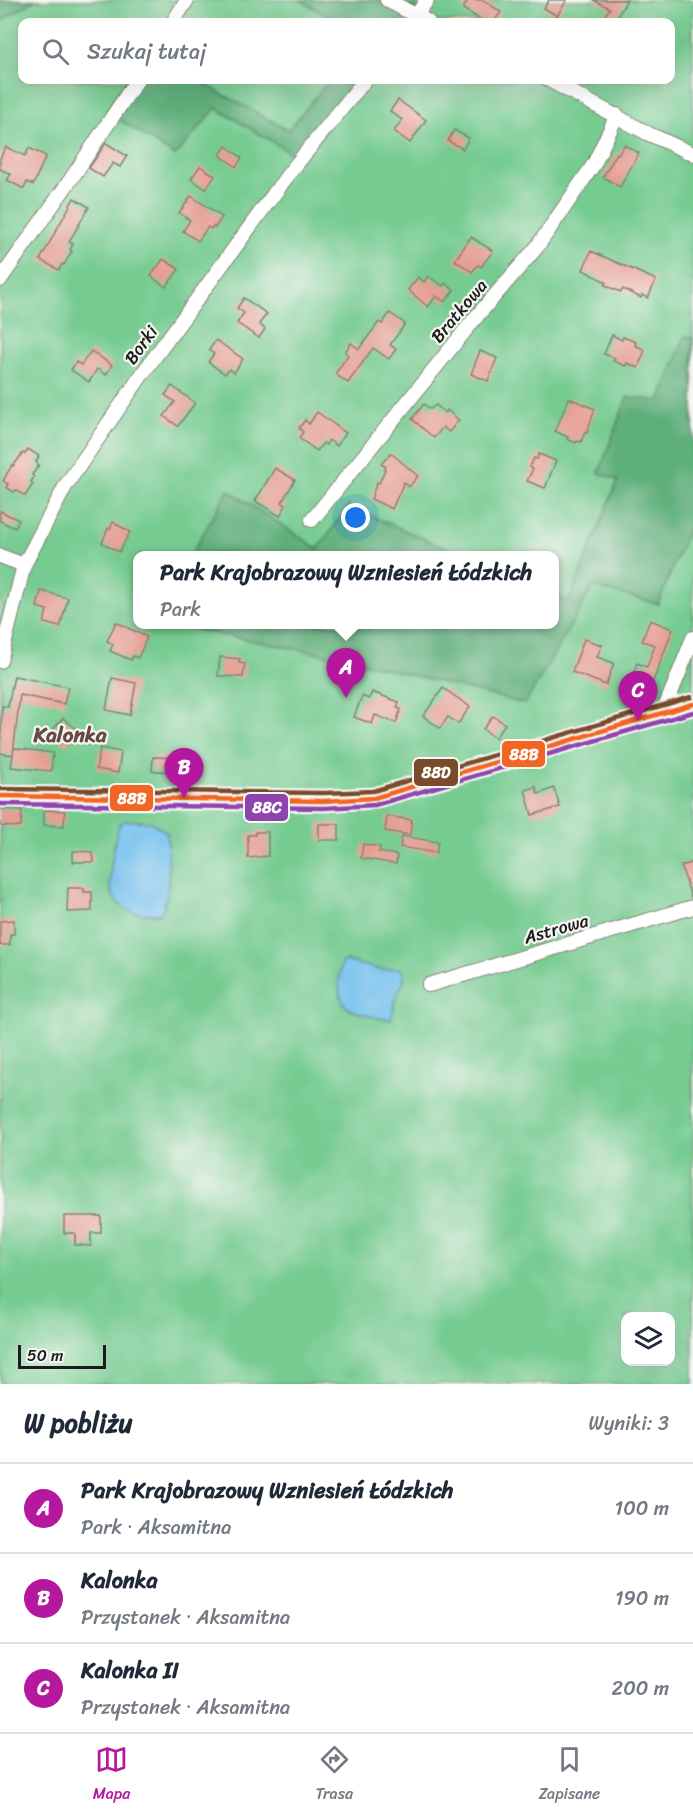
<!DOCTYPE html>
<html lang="pl">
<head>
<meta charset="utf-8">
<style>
	:root { --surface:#fff; --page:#f2f2f3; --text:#1f2937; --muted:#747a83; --line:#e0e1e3; --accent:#b5179e }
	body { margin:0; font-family:Sriracha,sans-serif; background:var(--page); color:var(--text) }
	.controls { position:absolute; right:18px; bottom:18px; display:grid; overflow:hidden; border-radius:12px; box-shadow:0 6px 24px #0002 }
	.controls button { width:54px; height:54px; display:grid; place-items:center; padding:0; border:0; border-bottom:2px solid var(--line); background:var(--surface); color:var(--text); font:30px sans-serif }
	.scale { position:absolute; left:18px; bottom:15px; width:88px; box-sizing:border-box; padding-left:6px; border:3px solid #1c1c1c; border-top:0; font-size:16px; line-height:21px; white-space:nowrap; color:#1c1c1c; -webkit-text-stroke:4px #f6f6f2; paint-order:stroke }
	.you { position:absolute; left:356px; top:518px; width:21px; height:21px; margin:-15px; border:4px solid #fff; border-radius:50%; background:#1a73e8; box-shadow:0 0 0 9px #1a73e833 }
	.badge { display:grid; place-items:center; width:39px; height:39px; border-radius:50%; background:var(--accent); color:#fff; font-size:20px; font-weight:700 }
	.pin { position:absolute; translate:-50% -50px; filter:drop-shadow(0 2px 3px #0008) }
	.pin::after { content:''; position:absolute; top:32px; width:21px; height:18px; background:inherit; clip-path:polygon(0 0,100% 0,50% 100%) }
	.popup { position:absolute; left:133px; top:551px; width:426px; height:78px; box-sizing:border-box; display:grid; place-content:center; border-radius:12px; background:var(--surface); filter:drop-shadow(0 2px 4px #0005); font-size:20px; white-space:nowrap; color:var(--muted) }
	.popup b { font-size:22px; color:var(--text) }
	.popup::after { content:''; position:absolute; left:50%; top:100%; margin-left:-12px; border:12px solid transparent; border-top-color:var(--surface) }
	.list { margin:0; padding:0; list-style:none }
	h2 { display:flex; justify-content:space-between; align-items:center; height:78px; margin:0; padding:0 24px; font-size:26px }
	h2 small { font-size:20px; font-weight:400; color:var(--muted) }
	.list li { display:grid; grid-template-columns:39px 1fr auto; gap:18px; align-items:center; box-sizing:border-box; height:90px; padding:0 24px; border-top:2px solid var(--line) }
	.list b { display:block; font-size:22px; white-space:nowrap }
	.list p { margin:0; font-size:20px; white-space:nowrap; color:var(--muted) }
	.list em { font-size:20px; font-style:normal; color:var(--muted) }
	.icon { flex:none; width:33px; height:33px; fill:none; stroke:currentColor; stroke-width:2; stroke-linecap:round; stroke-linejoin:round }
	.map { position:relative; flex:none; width:693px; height:1384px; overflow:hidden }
	.search { position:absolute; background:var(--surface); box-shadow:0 6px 24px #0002; left:18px; right:18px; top:18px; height:66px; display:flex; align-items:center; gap:15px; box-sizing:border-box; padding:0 21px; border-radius:12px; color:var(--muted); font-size:22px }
	.sheet { height:348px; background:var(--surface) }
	nav { display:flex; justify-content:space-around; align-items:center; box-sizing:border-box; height:84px; border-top:2px solid var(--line); background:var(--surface); font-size:16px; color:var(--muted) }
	nav a { display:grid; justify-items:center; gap:3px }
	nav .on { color:var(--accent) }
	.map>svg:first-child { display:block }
</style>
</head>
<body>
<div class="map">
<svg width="693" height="1384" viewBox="0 0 693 1384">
	<rect width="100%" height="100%" fill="#f6f6f2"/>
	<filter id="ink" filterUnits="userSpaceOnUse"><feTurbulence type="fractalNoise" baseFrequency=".0167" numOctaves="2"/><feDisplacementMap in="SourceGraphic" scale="12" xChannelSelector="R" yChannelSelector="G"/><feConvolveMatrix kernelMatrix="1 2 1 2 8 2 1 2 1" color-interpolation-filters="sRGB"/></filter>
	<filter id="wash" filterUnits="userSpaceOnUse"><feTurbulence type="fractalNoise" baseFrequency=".008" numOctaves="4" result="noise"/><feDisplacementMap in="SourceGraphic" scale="24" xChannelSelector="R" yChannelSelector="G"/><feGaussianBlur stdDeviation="1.35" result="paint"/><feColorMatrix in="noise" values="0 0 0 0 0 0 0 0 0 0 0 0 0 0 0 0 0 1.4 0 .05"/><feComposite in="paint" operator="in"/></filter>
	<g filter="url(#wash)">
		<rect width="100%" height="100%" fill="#f2e5ce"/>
		<path fill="#74cb90" stroke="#487456" stroke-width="1.5" fill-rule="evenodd" d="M0,0H693V1384H0ZM22,22H670V80H22ZM138,556H554V624H138ZM626,1316H670V1362H626Z"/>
		<g fill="#5faf7a" stroke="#3e664b" stroke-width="1.5">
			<path d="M0,0H35L0,22Z"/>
			<path d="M300,0H398L407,6H417L416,22H336Z"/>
			<path d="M127,80H197L288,130L330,80H368L301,159L216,108L175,156L106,111Z"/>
			<path d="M685,336L693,338V517L658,604L593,587L525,704L348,659L173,625L554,624L555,596L569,601L618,480L599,473L627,397L660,401Z"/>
			<path d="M228,490L318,549L348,506L462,555H191Z"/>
		</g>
		<g fill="#74c1ee" stroke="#486e85" stroke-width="1.5">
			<path d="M127,820L151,822L167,833C169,861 171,887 162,913C145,917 122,913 113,896C106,883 115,837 120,823Z"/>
			<path d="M347,961L382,970L398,968L403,971L404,981L397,993L391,1019C383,1020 375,1017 367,1015C361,1013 354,1012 349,1009C336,1000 338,974 342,962Z"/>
		</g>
		<g id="blocks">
			<g fill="#e69e92">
				<path d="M468,0H483L501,12L494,22H484L463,9Z"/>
				<path d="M549,0H567L557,16L544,8Z"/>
				<path d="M593,0H627L614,22H601L610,8Z"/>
				<path d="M398,100L426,120L410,143L394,131L402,120L390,111Z"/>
				<path d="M454,130L469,138L463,149L448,141Z"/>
				<path d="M106,143L127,156L120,167L113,163L103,177L89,168Z"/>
				<path d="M624,145L639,153L620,187L603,177L617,153L619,154Z"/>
				<path d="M226,146L242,158L236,167L220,155Z"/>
				<path d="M6,147L25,156L29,148L46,156L33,185L27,182L24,189L7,180L11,174L0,169V158Z"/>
				<path d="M200,166L215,176L206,189L191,179Z"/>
				<path d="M191,196L222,217L215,228L213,226L211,229L208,227L198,241L183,231L190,220L179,213Z"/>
				<path d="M74,198L89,207L69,242L73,244L70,250L72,251L64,265L62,264L59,270L40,260Z"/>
				<path d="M471,237L493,251L481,267L478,265L472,272L455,260Z"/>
				<path d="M591,251L656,280L648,298L642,295L641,298L623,289L621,292L611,288L605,285L606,282L583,270Z"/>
				<path d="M163,259L179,269L166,287L151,276Z"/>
				<path d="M428,276L443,286L445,283L454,290L445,302L436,296L428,307L408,290L418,277L424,282Z"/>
				<path d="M244,298L267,314L259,324L265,329L259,338L237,323L244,313L237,308Z"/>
				<path d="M390,313L405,324L390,345L396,349L389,359L373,348L348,383L335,374L348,355L345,352L351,343L359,349L379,322L382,324Z"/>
				<path d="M612,335L622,340L623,337L636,342L635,345L645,350L638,368L627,363L626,366L613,361L615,358L604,354Z"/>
				<path d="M216,340L243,359L234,373L229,369L225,374L208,362L214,354L209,350Z"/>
				<path d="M91,351L112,365L106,375L97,369L89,382L71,370L76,362L81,365Z"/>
				<path d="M480,351L497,358L488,381L471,374Z"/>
				<path d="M172,386L195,403L178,426L164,416L175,402L165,395Z"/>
				<path d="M569,398L595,409L587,433L585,432L581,442L577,441L576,443L567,439L568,437L555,431Z"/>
				<path d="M424,404L430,409L436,405L445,413L447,410L459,420L449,432L443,427L434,438L412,419Z"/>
				<path d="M317,412L346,433L337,446L329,440L326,445L323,443L317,451L299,438L303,432L299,428L305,420L309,424Z"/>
				<path d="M28,449L39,456L36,462L39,465L32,475L34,477L31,482L33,484L25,496L16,490L14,492L6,487L8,484L3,481L12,465L13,466L23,453L25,454Z"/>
				<path d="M391,453L418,476L409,487L404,482L392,509L371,499L377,482L379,483L386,467L381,464Z"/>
				<path d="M539,454L556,461L545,488L527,481L533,469L530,467L534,458L537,459Z"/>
				<path d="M275,468L295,480L282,502L286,505L280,516L255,501Z"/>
				<path d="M0,511L19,520L15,528L0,521Z"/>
				<path d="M113,522L130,532L119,552L102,543L108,528L110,529Z"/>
				<path d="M41,591L68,598L60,627L44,623L47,610L37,607Z"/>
				<path d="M650,620L673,629L652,684L642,681L643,676L634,672L637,663L647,667L655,645L642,641Z"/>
				<path d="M116,622L147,637L138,658L133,656L131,660L110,651L113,644L107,641Z"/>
				<path d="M584,639L602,645L597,657L614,663L606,685L572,672Z"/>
				<path d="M220,657L240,659L239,663L245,664L243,677L218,676Z"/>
				<path d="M14,676L68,687L64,704L20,695L13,754L14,748L53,753L51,771L11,767L13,755L0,753L2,706L8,707Z"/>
				<path d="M112,678L136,683L130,715L106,710Z"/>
				<path d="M443,688L470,707L458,724L448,717L440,728L423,716Z"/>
				<path d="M372,692L399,702L397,708L401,709L396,723L375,715L372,724L354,717L362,696L369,699Z"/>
				<path d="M493,716L505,724L495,738L483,729Z"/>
				<path d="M63,718L79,731L67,745L51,732Z"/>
				<path d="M100,748L121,752L118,773L96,769Z"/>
				<path d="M153,757L182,758V772L152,771Z"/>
				<path d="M536,787L538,794L554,788L560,807L532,815L525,790Z"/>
				<path d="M0,809L22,810L21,827L0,826Z"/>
				<path d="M44,810L65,811L64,826L44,825Z"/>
				<path d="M387,816L412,820L410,835L385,831Z"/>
				<rect x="319" y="824" width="20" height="16"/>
				<path d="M255,832H268V856L248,858V835H255Z"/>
				<path d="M402,836L438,842L436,853L400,847Z"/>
				<path d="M363,844L380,847L379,852L397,855L396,864L361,858Z"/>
				<path d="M73,851L93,852L94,862H73Z"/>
				<path d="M693,862V897H691L681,866Z"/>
				<path d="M68,888H84V892H92V911L67,912Z"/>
				<path d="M14,920V934H10V945H0V921Z"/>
				<path d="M64,1216H101V1233H91V1246L75,1245V1233H64Z"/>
			</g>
		</g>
	</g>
	<g filter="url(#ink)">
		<use href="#blocks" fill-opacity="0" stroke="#878075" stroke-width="1.5"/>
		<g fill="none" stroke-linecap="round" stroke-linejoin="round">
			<defs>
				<g id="minor">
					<path d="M387,0L428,22"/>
					<path d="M173,22L187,0"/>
					<path d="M412,22L427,0"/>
					<path d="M549,80L649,134L693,154"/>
					<path d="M0,280L71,179L137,80"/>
					<path d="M312,520L477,316L537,247L594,164L617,115"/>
					<path d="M0,556L24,565"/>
					<path d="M0,661L24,565L66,485L143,373L290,172L365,80"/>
					<path d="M663,713L693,638"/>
					<path d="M429,985L693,907"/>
				</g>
				<path id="tertiary" d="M0,796L324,801L374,798L693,704"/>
			</defs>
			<use href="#minor" stroke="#878075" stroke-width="16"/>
			<use href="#tertiary" stroke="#878075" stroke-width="21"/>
			<use href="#minor" stroke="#fff" stroke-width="14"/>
			<use href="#tertiary" stroke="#fff" stroke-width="18"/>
			<defs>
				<path id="bus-1" d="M0,796L324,801L374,798L693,704"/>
				<path id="bus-2" d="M0,804L324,808L375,805L693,712"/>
				<path id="bus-3" d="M0,789L324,793L373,791L691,697"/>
			</defs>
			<use href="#bus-1" stroke="#f6f6f2" stroke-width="9"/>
			<use href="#bus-2" stroke="#f6f6f2" stroke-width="9"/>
			<use href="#bus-3" stroke="#f6f6f2" stroke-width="9"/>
			<use href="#bus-1" stroke="#f26522" stroke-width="4.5"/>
			<use href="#bus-2" stroke="#8e44ad" stroke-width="4.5"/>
			<use href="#bus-3" stroke="#7a4b2a" stroke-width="4.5"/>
		</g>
	</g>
	<g text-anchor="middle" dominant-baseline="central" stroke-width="4.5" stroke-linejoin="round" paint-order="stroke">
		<g font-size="18" fill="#1c1c1c" stroke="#f6f6f2">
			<text transform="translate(459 311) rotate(-50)">Bratkowa</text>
			<text transform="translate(141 345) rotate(-54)">Borki</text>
			<text transform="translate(556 929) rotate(-16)">Astrowa</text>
		</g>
		<g font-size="21" font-weight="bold" fill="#634a45" stroke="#f6f6f2">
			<text x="70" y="735">Kalonka</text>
		</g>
	</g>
	<g stroke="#f6f6f2" stroke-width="2">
		<rect x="501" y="740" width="45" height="28" rx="6" fill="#f26522"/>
		<rect x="413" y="758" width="46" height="29" rx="6" fill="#7a4b2a"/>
		<rect x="109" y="784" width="45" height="28" rx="6" fill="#f26522"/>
		<rect x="244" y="793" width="45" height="29" rx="6" fill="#8e44ad"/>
	</g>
	<g font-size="16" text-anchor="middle" font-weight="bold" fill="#fff">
		<text x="524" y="760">88B</text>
		<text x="436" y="778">88D</text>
		<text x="132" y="804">88B</text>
		<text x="267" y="813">88C</text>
	</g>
</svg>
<div class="controls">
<button><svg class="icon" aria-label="layers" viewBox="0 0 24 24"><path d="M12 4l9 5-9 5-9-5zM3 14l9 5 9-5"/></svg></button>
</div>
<div class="scale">50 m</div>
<div class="you"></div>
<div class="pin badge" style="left:346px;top:698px">A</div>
<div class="popup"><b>Park Krajobrazowy Wzniesień Łódzkich</b>Park</div>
<div class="pin badge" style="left:184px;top:798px">B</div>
<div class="pin badge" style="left:638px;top:721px">C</div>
<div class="search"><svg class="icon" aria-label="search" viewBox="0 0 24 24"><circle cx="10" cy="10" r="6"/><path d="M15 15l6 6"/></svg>Szukaj tutaj</div>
</div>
<section class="sheet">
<h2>W pobliżu<small>Wyniki: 3</small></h2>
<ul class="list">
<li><span class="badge">A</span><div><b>Park Krajobrazowy Wzniesień Łódzkich</b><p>Park · Aksamitna</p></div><em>100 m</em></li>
<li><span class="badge">B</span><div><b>Kalonka</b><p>Przystanek · Aksamitna</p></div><em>190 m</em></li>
<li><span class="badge">C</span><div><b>Kalonka II</b><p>Przystanek · Aksamitna</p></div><em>200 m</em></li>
</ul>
</section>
<nav>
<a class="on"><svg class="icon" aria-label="map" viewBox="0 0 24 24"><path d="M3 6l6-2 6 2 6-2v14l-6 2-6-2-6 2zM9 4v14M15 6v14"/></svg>Mapa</a>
<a><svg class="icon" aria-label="directions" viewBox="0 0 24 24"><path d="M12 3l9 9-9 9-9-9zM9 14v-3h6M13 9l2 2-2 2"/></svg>Trasa</a>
<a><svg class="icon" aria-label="saved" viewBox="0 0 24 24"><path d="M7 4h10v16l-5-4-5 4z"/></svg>Zapisane</a>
</nav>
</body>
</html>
